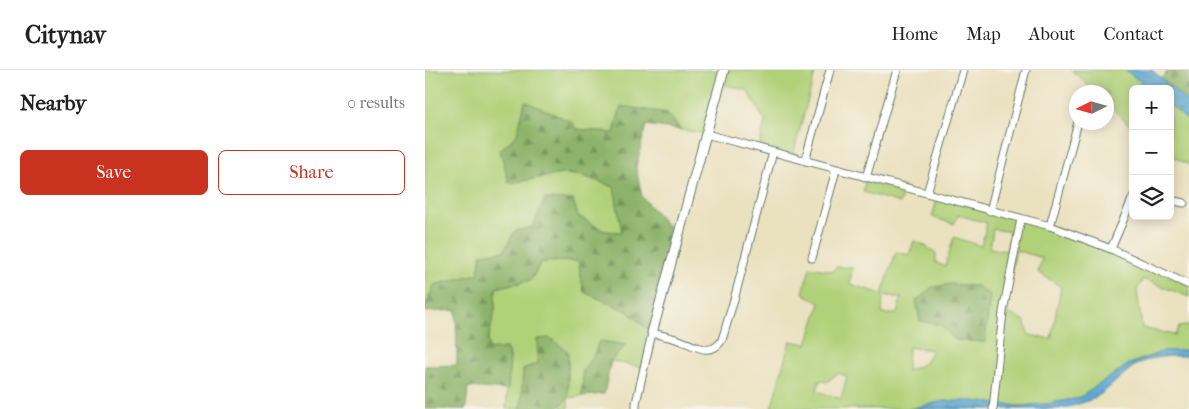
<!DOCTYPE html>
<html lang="en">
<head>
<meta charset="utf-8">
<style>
	:root { --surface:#fff; --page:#f6f6f6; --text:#222; --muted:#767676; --line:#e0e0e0; --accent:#c8321e }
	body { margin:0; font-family:"IM FELL French Canon",serif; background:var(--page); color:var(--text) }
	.controls { position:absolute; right:15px; top:15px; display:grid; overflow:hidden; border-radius:8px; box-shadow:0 2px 12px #0003 }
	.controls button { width:45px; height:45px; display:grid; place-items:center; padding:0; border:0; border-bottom:1px solid var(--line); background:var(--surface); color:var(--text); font:25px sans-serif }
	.compass { position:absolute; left:644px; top:15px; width:45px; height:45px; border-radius:50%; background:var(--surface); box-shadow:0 2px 12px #0003; rotate:265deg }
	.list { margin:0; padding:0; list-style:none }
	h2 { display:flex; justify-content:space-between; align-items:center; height:65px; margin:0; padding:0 20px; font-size:21px }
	h2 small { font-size:16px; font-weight:400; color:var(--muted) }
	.actions { display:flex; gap:10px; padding:15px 20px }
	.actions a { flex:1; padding:11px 0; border:1px solid var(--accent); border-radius:8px; text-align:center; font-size:18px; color:var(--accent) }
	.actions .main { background:var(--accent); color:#fff }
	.icon { flex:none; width:28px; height:28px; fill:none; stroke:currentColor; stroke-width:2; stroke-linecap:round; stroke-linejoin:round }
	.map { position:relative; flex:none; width:764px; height:339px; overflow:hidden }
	header { display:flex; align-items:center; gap:30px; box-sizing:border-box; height:70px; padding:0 25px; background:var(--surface); border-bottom:1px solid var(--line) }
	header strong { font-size:24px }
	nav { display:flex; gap:28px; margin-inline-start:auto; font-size:18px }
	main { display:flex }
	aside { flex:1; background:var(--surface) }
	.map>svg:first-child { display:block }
</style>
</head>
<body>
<header>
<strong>Citynav</strong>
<nav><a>Home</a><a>Map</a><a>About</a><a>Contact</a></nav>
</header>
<main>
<aside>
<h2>Nearby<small>0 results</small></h2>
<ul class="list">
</ul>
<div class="actions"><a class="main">Save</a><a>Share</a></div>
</aside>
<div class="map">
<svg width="764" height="339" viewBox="0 0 764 339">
	<defs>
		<pattern id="forest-firs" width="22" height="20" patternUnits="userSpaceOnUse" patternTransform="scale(1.25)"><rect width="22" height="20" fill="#8cb369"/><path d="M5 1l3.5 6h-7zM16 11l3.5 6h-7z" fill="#729357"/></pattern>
		<pattern id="water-ripples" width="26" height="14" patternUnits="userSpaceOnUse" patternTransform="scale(1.25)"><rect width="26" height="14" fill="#5aa6d3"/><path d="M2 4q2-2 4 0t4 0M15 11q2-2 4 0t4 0" fill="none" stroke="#4a88ac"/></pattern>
	</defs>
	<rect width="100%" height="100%" fill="#f7f3e8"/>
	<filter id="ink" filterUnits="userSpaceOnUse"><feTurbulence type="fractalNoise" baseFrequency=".02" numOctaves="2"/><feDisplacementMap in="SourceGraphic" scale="10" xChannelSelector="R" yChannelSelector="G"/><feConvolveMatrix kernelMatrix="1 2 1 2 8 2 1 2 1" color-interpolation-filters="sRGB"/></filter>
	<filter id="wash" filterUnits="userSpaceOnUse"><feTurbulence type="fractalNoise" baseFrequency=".0096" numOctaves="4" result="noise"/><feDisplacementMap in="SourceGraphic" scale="20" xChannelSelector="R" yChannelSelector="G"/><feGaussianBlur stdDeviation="1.12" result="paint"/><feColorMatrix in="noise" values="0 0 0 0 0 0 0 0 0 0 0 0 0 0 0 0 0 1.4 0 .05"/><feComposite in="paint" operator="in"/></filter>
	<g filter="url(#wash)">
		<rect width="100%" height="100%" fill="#eae1bf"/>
		<g fill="#b1d179" stroke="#688756" fill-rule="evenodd">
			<path d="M0,0H391L367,88L334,78L340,51L322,20L295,14L281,64L256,60L242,43L196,37L189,63L151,59L84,113L136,104L155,105L190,117L197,162L179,161L153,146L148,130L108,157L90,161L79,181L53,204L9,215L0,239Z"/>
			<path d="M646,0H700L725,19H708V59L682,33V22H671Z"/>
			<path d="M745,35L764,52V95L745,85Z"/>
			<path d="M441,108L479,117L475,133L438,122Z"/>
			<path d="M513,127L625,156L764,215V227L718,209L712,220L717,258L750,265L754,257L764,255V280L739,281L704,294L654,328L621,334L595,336L547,331H519L484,339H346L365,271L382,274L395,233L378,223L385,197L408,201L411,197H427L425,214L457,224L471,182L484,185L489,171L499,175L511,183V193L520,196L529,167L556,176L562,153L533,145L529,154L507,147ZM568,159L586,162L581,181L565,178ZM591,180L617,188L613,202L636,217L626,269L604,265L599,250L578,242ZM458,225L476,228L472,244H457ZM516,255L560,272L530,270ZM483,277L507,280L500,293L482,301ZM413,303L422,306L416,329L392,321L395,310L402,312Z"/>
			<path d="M153,191L159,222L202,241L227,263L219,298L186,291L201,275L174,271L170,283L158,300L157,326L143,328V339H137V334L143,328L114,293L98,299L96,339H81L85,286L81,278L64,280L63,271L70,239L71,218L106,210L116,192Z"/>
		</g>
		<g fill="url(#forest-firs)" stroke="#56784e">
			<path d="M744,0H764V34L736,8Z"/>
			<path d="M100,31L147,52L151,59L189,63L196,36L242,43L256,60L221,55L211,97L217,127L253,168L227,263L202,241L159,222L153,191L116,192L106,210L71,218L70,239L63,271L64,280L81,278L85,286L83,320L43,317L41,339H0V296L32,295L31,240L0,242V239L9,215L53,204L56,184L79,181L90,161L108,157L120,129L148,130L153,146L179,161L197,162L189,117L155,105L136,104L84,113L75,80L92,65Z"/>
			<path d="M526,214L552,216L565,225L560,272L530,270L516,255L495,251L491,231L507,217Z"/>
			<path d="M125,268L143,281V328L132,339H96L98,299L113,293L112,269Z"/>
			<path d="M174,271L201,275L186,291L179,324L157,326L158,300L170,283Z"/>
		</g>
		<g fill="url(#water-ripples)" stroke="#3c7284">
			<path d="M700,0H727L764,34V52L745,35V19H725Z"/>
			<path d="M764,280V286C746,286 727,286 711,295C700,302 691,312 681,320C669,331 647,337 631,339H484L519,331H547L595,336L621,334L654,328L704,294L739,281Z"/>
		</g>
	</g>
	<g filter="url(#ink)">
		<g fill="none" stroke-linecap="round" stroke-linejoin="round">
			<defs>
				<g id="minor">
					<path d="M281,64L625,156L686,179L764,215"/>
					<path d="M380,91L405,0"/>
					<path d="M441,108L472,0"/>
					<path d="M502,123L538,0"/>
					<path d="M745,130L759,133"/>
					<path d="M565,141L601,0"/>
					<path d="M625,156L653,52"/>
					<path d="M686,179L708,127"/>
					<path d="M387,188L411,100"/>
					<path d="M211,339V333L227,263C236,265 246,267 254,270C269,275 286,288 297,270L310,226L348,82"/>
					<path d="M568,339L578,242L596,149"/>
				</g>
				<path id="tertiary" d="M227,263L281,64L299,0"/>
			</defs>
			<use href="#minor" stroke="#667665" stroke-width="9"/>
			<use href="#tertiary" stroke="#667665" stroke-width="11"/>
			<use href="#minor" stroke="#fff" stroke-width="7"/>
			<use href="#tertiary" stroke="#fff" stroke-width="9"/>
		</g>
	</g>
</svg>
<div class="controls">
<button>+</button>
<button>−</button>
<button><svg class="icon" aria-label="layers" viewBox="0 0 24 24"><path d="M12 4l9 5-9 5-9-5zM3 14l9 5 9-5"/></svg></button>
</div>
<svg class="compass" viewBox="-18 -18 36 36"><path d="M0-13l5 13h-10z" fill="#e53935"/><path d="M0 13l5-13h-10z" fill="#767676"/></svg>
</div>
</main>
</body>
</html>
